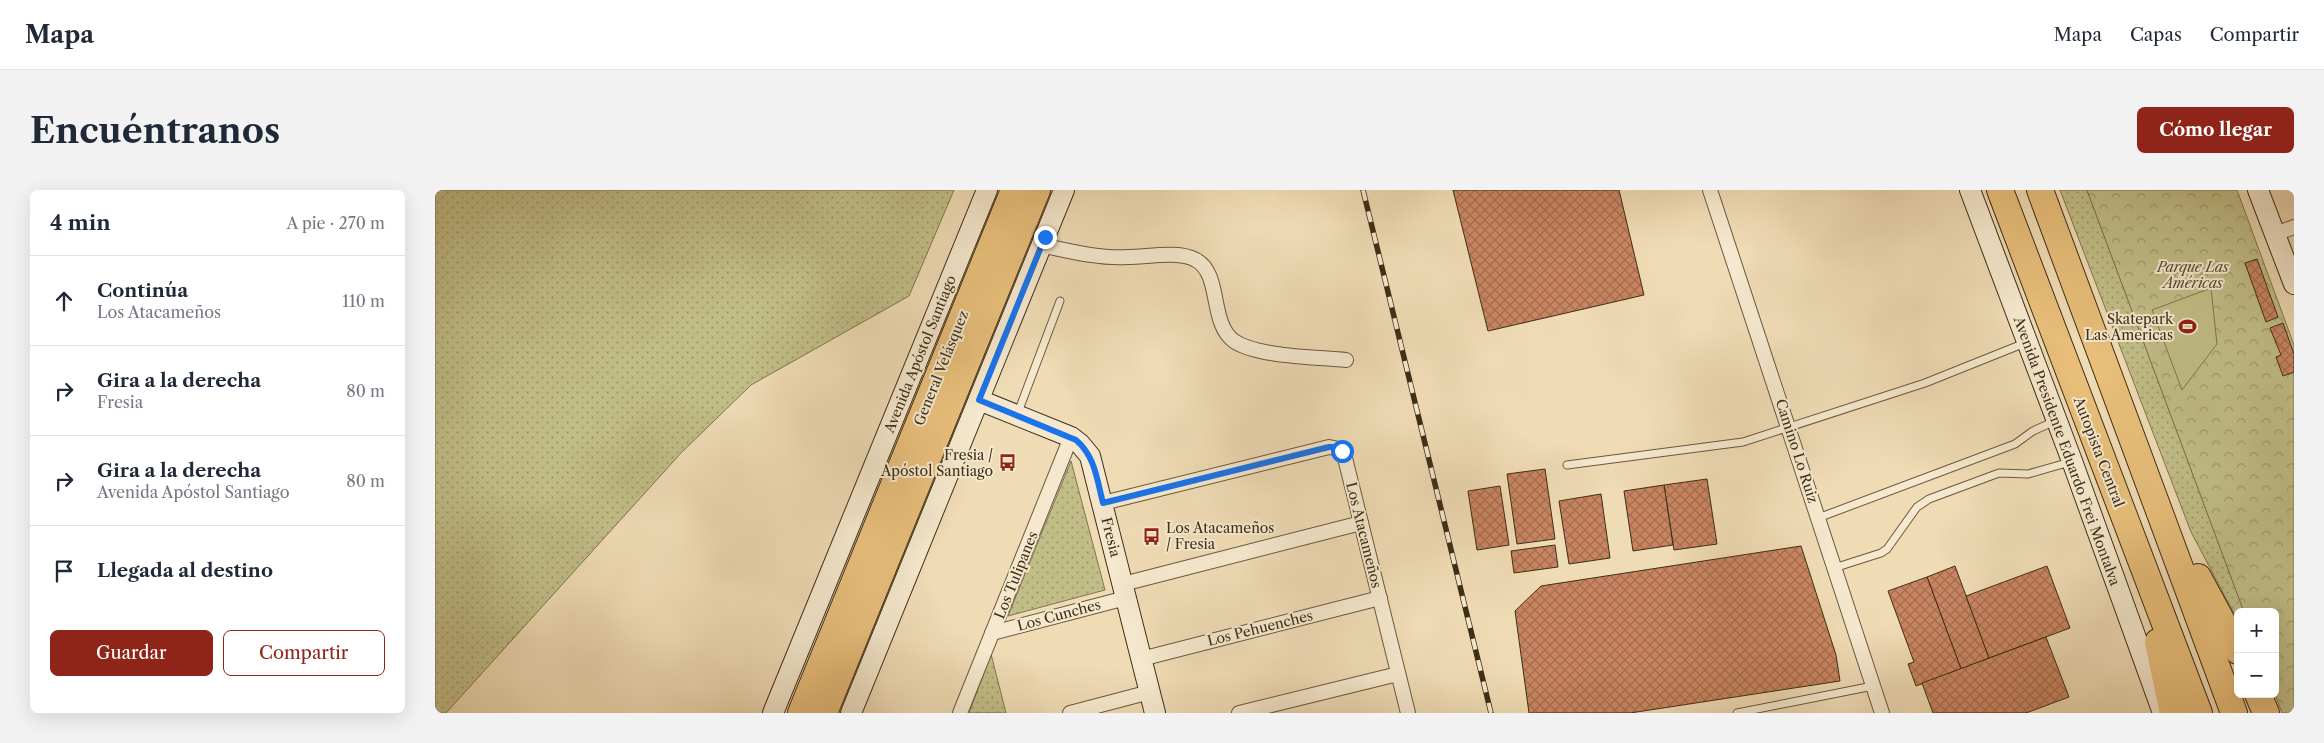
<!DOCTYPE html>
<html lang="es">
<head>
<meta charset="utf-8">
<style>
	:root { --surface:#fff; --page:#f2f2f3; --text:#1f2937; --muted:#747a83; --line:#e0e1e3; --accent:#8f2418 }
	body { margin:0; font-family:"Libre Caslon Text",serif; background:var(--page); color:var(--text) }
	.controls { position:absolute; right:15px; bottom:15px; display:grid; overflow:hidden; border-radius:8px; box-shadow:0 5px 20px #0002 }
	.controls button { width:45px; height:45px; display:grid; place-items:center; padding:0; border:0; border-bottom:1px solid var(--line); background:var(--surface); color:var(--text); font:25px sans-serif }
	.stop { position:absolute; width:15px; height:15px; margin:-11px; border:4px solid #1a73e8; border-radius:50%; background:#fff }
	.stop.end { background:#1a73e8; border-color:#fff; box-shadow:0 1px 5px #0008 }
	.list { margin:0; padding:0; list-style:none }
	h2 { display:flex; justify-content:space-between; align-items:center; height:65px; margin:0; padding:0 20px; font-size:21px }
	h2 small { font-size:16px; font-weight:400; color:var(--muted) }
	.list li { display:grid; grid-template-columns:32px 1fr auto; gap:15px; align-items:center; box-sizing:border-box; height:90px; padding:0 20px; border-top:1px solid var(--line) }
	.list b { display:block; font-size:19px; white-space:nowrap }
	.list p { margin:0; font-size:16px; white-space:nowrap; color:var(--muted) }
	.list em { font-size:16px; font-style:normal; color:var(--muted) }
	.actions { display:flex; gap:10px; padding:15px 20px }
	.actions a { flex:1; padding:11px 0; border:1px solid var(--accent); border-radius:8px; text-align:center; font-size:18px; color:var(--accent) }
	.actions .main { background:var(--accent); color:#fff }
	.icon { flex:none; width:28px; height:28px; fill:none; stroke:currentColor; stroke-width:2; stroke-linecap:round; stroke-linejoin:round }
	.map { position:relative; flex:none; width:1859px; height:523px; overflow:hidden; border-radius:8px }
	header { display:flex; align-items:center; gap:30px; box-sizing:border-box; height:70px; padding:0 25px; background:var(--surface); border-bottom:1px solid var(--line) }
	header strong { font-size:24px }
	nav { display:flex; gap:28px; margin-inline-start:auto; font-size:18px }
	.intro { display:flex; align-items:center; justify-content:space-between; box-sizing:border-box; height:120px; padding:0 30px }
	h1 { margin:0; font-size:35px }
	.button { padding:12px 22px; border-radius:8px; background:var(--accent); color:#fff; font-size:18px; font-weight:700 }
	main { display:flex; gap:30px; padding:0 30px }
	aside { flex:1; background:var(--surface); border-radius:8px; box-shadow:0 5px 20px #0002 }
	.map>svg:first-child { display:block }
</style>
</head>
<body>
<header>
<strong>Mapa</strong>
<nav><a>Mapa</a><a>Capas</a><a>Compartir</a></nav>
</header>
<div class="intro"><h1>Encuéntranos</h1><a class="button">Cómo llegar</a></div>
<main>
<aside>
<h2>4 min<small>A pie · 270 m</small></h2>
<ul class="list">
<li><svg class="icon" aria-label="ahead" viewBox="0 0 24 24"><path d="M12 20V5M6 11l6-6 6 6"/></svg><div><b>Continúa</b><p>Los Atacameños</p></div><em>110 m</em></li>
<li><svg class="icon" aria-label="right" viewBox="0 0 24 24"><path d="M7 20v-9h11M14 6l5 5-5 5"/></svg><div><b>Gira a la derecha</b><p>Fresia</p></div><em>80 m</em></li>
<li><svg class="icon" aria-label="right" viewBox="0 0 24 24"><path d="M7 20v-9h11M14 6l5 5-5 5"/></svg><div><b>Gira a la derecha</b><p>Avenida Apóstol Santiago</p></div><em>80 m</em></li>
<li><svg class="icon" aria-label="arrive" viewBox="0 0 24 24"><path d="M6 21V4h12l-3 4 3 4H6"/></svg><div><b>Llegada al destino</b></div></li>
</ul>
<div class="actions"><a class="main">Guardar</a><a>Compartir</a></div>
</aside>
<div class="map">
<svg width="1859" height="523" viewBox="0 0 1859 523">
	<defs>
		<pattern id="grass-dots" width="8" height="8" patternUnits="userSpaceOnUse" patternTransform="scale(1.25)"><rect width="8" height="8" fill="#c1bd87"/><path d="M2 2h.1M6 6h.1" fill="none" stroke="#9e9a6d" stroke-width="1.8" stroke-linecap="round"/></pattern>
		<pattern id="park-crowns" width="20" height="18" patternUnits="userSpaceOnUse" patternTransform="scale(1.25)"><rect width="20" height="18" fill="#c1bd87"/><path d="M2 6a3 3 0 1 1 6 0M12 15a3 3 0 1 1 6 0" fill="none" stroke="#9e9a6d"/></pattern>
		<pattern id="building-cross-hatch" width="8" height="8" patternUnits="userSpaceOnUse" patternTransform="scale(1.25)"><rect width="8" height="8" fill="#c98561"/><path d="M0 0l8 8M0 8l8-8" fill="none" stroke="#a56d4f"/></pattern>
	</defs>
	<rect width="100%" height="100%" fill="#efdbb4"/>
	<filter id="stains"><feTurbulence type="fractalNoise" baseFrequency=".004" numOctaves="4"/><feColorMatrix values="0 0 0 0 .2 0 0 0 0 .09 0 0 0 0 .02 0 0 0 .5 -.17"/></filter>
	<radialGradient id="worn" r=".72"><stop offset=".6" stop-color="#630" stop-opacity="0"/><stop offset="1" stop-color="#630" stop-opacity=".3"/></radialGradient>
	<g fill="url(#grass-dots)" stroke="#80764f">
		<path d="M0,0H519L474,106L316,195L246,263L11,523H0Z"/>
		<path d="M1625,0H1652L1809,422H1803V431L1756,342Z"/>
		<path d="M636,271L670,400L573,426Z"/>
		<path d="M556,464L571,523H534Z"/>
	</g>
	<path fill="url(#park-crowns)" stroke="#80764f" d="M1652,0H1802L1859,155V523H1847L1840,504V422H1809Z"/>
	<path fill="#c1bd87" stroke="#80764f" d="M1776,98L1782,154L1747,200L1717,120Z"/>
	<g fill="url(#building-cross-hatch)" stroke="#3e2e17">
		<path d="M1018,0H1184L1209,105L1053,141Z"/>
		<path d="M1822,69L1843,127L1831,132L1810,73Z"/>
		<path d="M1848,133L1859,164V182L1848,186L1841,167L1846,165L1835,138Z"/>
		<path d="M1110,279L1120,349L1082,354L1072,284Z"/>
		<path d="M1272,289L1282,354L1239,360L1229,295Z"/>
		<path d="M1229,295L1238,355L1198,361L1189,301Z"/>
		<path d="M1065,296L1074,355L1042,360L1033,301Z"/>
		<path d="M1166,304L1175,368L1134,374L1124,311Z"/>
		<path d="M1120,355L1123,377L1079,383L1076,361Z"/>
		<path d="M1366,356L1401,465L1405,491L1195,523H1094L1080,421L1106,396Z"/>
		<path d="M1520,376L1554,468L1526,479L1492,387Z"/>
		<path d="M1612,376L1635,438L1554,468L1531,406Z"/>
		<path d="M1492,387L1526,479L1481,496L1473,474L1479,472L1453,401Z"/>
		<path d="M1611,447L1634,507L1591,523H1498L1487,493Z"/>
	</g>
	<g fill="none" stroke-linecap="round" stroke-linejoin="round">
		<defs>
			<g id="lane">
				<path d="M582,225L625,111"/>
				<path d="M1132,275L1308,252L1490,193L1590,153"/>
				<path d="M1383,328L1580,254L1598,241L1620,231"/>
				<path d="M1399,378L1446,363L1452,359L1482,317L1494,309L1564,283L1593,284L1635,272"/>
				<path d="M1302,523L1438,496"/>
			</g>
			<g id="street">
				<path d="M1275,0L1447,523"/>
				<path d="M1840,44L1859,37"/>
				<path d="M606,55C634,61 665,69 693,67C712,67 744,60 761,70C787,84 774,133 799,151C822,167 882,167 911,170"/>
				<path d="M668,313L894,257L904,259L910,268L973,523"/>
				<path d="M688,394L926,333"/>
				<path d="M557,443L691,408"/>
				<path d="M706,469L945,408"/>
				<path d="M525,523L636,247"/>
				<path d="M635,523L715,502"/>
				<path d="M804,523L963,484"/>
			</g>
			<g id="secondary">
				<path d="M1535,0L1637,271L1728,523"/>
				<path d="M1823,0L1859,94"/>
				<path d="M544,210L636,247L645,254L655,266L720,523"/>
				<path d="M338,523L552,0"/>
				<path d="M416,523L629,0"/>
			</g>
			<g id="highway">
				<path d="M1565,0L1764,523"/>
				<path d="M1605,0L1799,523"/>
				<path d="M1763,387L1803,461"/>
				<path d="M1723,452L1738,523"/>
				<path d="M1823,504L1831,523"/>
				<path d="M366,523L579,0"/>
				<path d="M389,523L602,0"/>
			</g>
		</defs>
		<use href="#lane" stroke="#6a593e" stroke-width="9"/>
		<use href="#street" stroke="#6a593e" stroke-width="16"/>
		<use href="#secondary" stroke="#3e2e17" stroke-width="22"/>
		<use href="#highway" stroke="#3e2e17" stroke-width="28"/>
		<use href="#lane" stroke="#f5e8ce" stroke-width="7"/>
		<use href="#street" stroke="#f5e8ce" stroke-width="14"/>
		<use href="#secondary" stroke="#f5e8ce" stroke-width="20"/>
		<use href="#highway" stroke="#e8be7a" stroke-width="26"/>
		<defs>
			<path id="rail" d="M928,0L1056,523"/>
		</defs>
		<use href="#rail" stroke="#3e2e17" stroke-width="5.5"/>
		<use href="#rail" stroke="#f5e8ce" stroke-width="4" stroke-dasharray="11" stroke-linecap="butt"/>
	</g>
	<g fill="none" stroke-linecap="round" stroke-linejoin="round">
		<path stroke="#1a73e8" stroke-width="6" d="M610,47L544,210L641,250C660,266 662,290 668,313L894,257H899L907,261"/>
	</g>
	<defs>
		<symbol id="stadium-bare" viewBox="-9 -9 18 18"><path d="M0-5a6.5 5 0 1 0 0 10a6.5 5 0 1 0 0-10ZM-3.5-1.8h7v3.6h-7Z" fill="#8f2418" stroke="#f5e8ce" stroke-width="2.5" paint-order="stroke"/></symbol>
		<symbol id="bus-bare" viewBox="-9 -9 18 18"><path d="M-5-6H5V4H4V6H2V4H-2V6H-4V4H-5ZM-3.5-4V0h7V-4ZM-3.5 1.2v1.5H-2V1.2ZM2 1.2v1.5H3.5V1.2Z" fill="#8f2418" stroke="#f5e8ce" stroke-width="2.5" paint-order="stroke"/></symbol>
	</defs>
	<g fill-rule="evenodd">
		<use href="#stadium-bare" x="1740" y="124" width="25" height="25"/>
		<use href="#bus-bare" x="560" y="260" width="25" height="25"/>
		<use href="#bus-bare" x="704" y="334" width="25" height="25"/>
	</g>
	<g text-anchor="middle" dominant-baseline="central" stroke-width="4" stroke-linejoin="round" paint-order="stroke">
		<g font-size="14" font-style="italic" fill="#584b2d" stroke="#f5e8ce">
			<text x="1758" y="77">Parque Las<tspan x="1758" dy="16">Américas</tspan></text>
		</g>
		<g font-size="14" fill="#3e2e17" stroke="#f5e8ce" text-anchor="end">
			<text x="1738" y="129">Skatepark<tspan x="1738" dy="16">Las Americas</tspan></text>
			<text x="558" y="265">Fresia /<tspan x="558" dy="16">Apóstol Santiago</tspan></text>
			<text x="731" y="338" text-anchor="start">Los Atacameños<tspan x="731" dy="16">/ Fresia</tspan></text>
		</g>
		<g font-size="14" fill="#3e2e17" stroke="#f5e8ce">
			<text transform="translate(485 164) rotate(-68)">Avenida Apóstol Santiago</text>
			<text transform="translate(506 178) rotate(-68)">General Velásquez</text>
			<text transform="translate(1362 261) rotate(72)">Camino Lo Ruiz</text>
			<text transform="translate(1632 261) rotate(70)">Avenida Presidente Eduardo Frei Montalva</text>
			<text transform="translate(1664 262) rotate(69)">Autopista Central</text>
			<text transform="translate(929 345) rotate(76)">Los Atacameños</text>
			<text transform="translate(676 347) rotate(76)">Fresia</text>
			<text transform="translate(581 385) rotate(-68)">Los Tulipanes</text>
			<text transform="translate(624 425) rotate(-15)">Los Cunches</text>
			<text transform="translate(825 438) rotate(-14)">Los Pehuenches</text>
		</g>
	</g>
	<rect width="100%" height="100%" filter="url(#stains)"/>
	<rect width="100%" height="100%" fill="url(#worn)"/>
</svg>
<div class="controls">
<button>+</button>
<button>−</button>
</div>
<div class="stop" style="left:907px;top:261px"></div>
<div class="stop end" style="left:610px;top:47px"></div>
</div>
</main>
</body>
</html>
